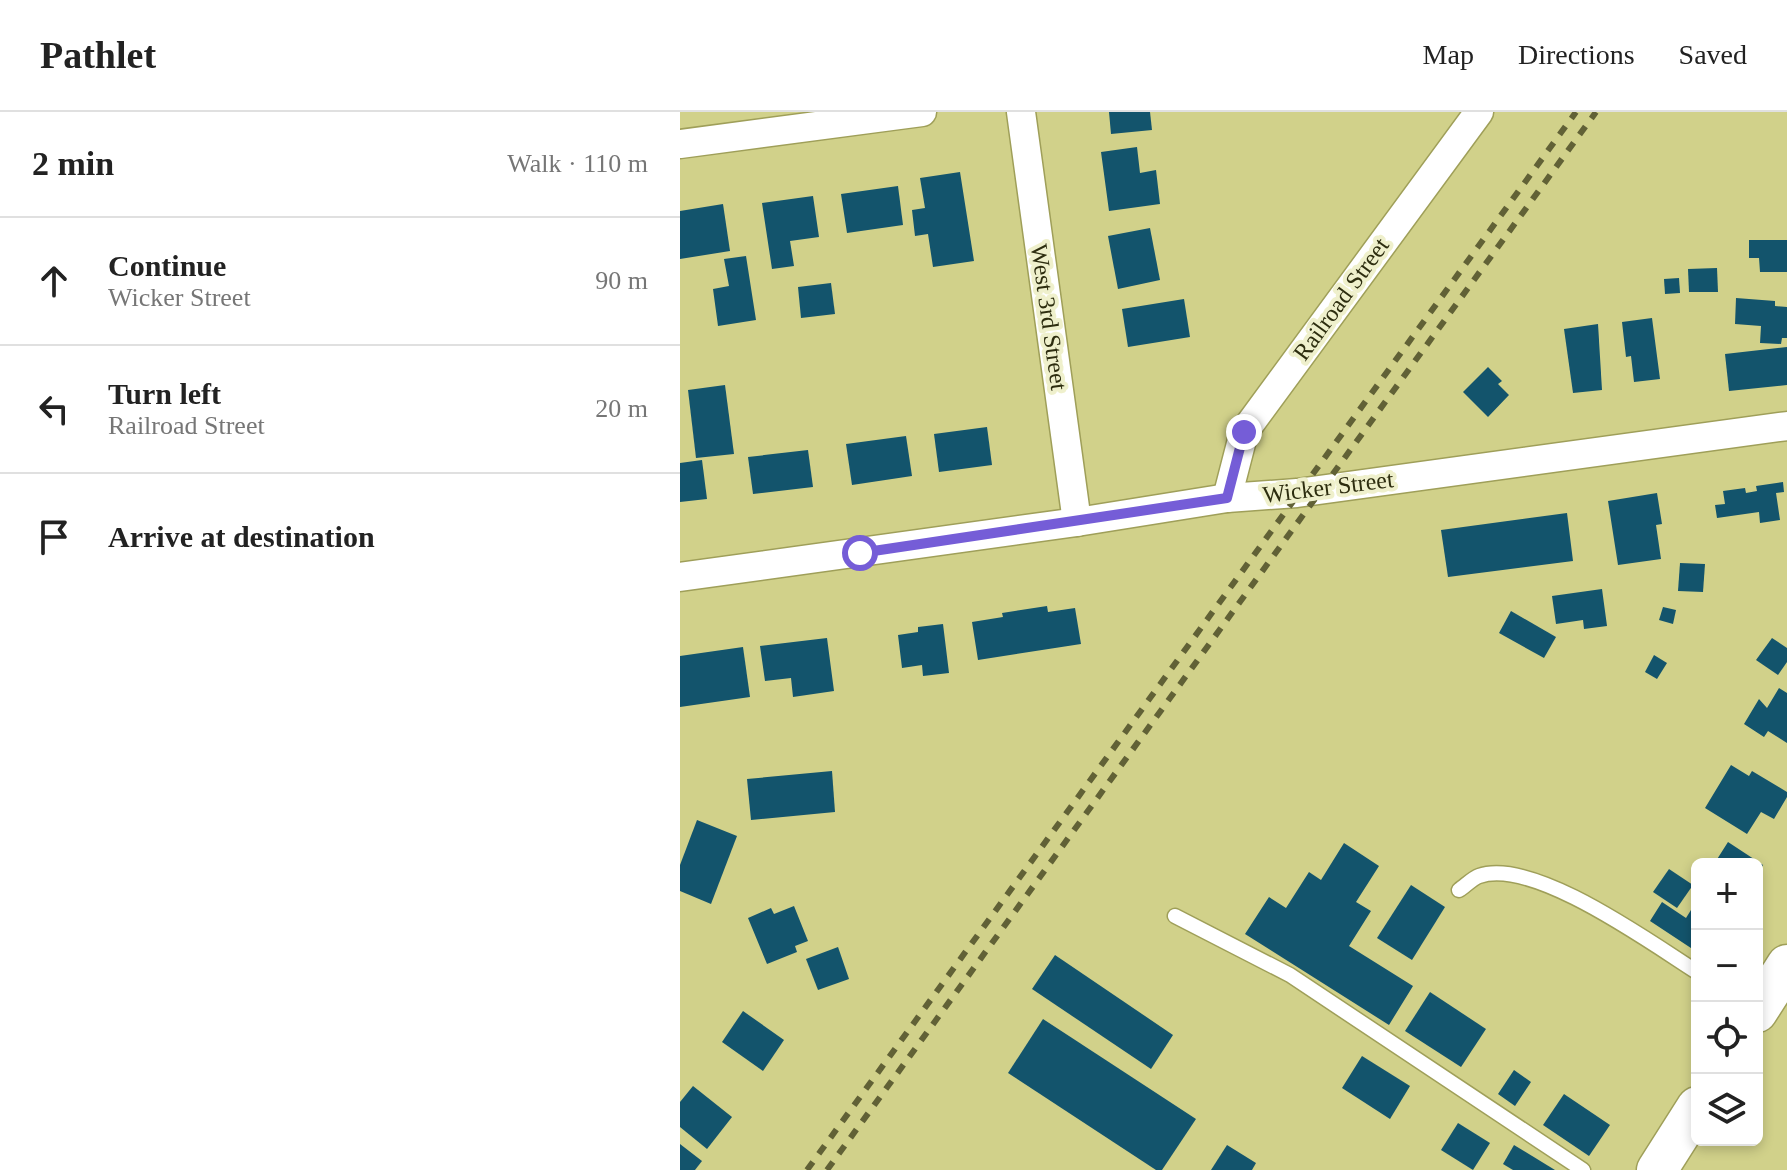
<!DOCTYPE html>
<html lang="en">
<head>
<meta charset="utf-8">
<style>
	:root { --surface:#fff; --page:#f6f6f6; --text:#222; --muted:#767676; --line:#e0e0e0 }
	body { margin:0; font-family:Georgia,serif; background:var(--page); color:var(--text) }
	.controls { position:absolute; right:24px; bottom:24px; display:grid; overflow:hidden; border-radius:12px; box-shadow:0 4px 12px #0003 }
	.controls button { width:72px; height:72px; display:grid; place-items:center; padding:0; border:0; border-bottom:2px solid var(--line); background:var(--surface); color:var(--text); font:40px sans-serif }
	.stop { position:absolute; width:24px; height:24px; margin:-18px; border:6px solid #755dd7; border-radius:50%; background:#fff }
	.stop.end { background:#755dd7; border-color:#fff; box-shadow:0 2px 8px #0008 }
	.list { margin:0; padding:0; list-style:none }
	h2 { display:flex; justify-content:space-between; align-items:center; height:104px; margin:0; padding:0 32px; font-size:34px }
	h2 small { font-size:26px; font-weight:400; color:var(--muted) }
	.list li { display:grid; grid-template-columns:52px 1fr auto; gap:24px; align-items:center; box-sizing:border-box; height:128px; padding:0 32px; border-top:2px solid var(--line) }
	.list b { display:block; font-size:30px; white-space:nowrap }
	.list p { margin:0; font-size:26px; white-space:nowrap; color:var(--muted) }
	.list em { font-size:26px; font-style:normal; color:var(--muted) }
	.icon { flex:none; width:44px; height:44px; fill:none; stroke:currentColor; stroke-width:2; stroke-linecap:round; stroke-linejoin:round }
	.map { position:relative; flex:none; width:1107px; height:1058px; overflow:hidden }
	header { display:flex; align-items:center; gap:48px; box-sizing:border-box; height:112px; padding:0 40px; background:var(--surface); border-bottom:2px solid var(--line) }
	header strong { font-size:38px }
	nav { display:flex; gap:44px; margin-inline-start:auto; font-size:28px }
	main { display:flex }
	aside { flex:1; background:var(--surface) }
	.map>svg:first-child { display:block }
</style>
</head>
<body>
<header>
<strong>Pathlet</strong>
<nav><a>Map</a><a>Directions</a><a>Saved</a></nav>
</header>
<main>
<aside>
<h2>2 min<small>Walk · 110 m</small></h2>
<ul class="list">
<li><svg class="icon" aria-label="ahead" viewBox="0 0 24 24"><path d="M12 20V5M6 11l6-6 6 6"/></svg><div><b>Continue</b><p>Wicker Street</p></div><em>90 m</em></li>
<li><svg class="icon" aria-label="left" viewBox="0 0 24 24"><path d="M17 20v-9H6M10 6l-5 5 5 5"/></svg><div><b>Turn left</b><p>Railroad Street</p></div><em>20 m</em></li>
<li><svg class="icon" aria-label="arrive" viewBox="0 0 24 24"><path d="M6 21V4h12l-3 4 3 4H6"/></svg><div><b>Arrive at destination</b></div></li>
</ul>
</aside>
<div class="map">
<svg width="1107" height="1058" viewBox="0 0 1107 1058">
	<rect width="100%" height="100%" fill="#d1d18a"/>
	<g fill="#13546c">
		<path d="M429,0H470L472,18L431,22Z"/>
		<path d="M457,35L460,61L476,58L480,92L429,99L421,40Z"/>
		<path d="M280,60L294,149L253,155L248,122L235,124L232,98L245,96L240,66Z"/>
		<path d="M218,74L223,113L167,121L161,82Z"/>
		<path d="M133,84L139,125L110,129L114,154L92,157L82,91Z"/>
		<path d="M43,92L50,139L0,147V99Z"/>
		<path d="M470,116L480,168L438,177L428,124Z"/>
		<path d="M1069,128H1107V160H1080L1079,146H1069Z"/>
		<path d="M66,144L76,208L38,214L33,177L49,174L44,147Z"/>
		<path d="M1037,156L1038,180H1009L1008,157Z"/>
		<path d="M999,166L1000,181L985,182L984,167Z"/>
		<path d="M151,171L155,202L121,206L118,175Z"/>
		<path d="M1056,186L1095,189V194L1107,195V226H1102L1101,232L1080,231L1081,214L1055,212Z"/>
		<path d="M504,187L510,225L448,235L442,197Z"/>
		<path d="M972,206L980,267L954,270L951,244L946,245L942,210Z"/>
		<path d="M918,212L922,278L893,281L884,217Z"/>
		<path d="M1107,235V273L1049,279L1045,242Z"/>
		<path d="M808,255L822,269L818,272L829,283L808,305L783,280Z"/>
		<path d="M45,273L54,342L16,346L8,278Z"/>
		<path d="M307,315L312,353L259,360L254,322Z"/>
		<path d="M226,324L232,364L172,373L166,332Z"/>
		<path d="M128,338L133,375L73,382L68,345Z"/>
		<path d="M22,348L27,387L0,390V351Z"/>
		<path d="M1103,370L1104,380L1096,381L1100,408L1080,411L1079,400L1037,406L1035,393L1045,392L1043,379L1065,376L1066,381L1077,379L1076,374Z"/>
		<path d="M977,381L982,412L976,413L981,447L938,453L928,389Z"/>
		<path d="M887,401L893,449L768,465L761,418Z"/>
		<path d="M1000,451L1025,452L1023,480L998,479Z"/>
		<path d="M922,477L927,514L904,517L903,508L876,512L872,484Z"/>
		<path d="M367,494L368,500L395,496L401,532L298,548L292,510L323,505L322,501Z"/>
		<path d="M983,495L996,498L993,512L979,508Z"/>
		<path d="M831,499L876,525L864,546L819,521Z"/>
		<path d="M263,512L269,561L243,564L242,553L222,556L218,523L238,520V515Z"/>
		<path d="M147,526L154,579L113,585L111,566L85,569L80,534Z"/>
		<path d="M1092,526L1107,536V550L1098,563L1076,548Z"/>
		<path d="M63,535L70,585L0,595V544Z"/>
		<path d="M974,543L987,551L977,567L965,560Z"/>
		<path d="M1099,576L1107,581V631L1088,619L1084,625L1064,612L1079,587L1087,596Z"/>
		<path d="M1051,653L1069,664L1072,659L1107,680V685L1094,707L1081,700L1067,722L1025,696Z"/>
		<path d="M152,659L155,700L71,708L67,667Z"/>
		<path d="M17,708L57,724L31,792L0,779V753Z"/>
		<path d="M1048,730L1083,753L1077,763V752H1034Z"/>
		<path d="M664,731L699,754L676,790L691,799L669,834L733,874L709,913L565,822L589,785L606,796L629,760L641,768Z"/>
		<path d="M989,757L1013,773L997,796L973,780Z"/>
		<path d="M731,773L765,795L732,848L697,826Z"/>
		<path d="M982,790L1006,806L1011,798L1017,802V840L970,809Z"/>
		<path d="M114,794L128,829L115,834L117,840L87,852L68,806L91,796L94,802Z"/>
		<path d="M158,835L169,867L138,878L126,847Z"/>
		<path d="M375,843L493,923L471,957L352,877Z"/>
		<path d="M750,880L806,917L781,955L725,919Z"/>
		<path d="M63,899L104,928L83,959L42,930Z"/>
		<path d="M363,907L516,1007L482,1058H476L328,961Z"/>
		<path d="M682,944L730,974L710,1007L662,976Z"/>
		<path d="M834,958L851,970L835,994L818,982Z"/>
		<path d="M13,974L52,1005L27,1037L0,1015V990Z"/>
		<path d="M884,982L930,1013L909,1044L863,1013Z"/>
		<path d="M778,1011L810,1031L793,1058L761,1038Z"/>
		<path d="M0,1032L22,1049L15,1058H0Z"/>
		<path d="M547,1033L576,1051L572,1058H531Z"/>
		<path d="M834,1033L875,1058H833L823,1052Z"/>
	</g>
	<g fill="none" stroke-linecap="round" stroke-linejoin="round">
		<defs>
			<g id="service">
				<path d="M779,778C785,774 793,766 799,764C853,745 971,831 1017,860"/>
				<path d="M495,804L610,863L903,1058"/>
			</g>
			<g id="minor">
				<path d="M341,0L397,410"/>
				<path d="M0,32L242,0"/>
				<path d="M547,386L564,320L799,0"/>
				<path d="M0,465L397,410L547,386L617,381L1107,314"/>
			</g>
			<g id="secondary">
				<path d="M1077,900L1107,853"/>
				<path d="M977,1058L1017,995"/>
			</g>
		</defs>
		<use href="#service" stroke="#9f9f59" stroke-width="17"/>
		<use href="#minor" stroke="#9f9f59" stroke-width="31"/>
		<use href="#secondary" stroke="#9f9f59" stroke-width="43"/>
		<use href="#service" stroke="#fff" stroke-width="14"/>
		<use href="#minor" stroke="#fff" stroke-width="28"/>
		<use href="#secondary" stroke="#fff" stroke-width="40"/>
		<g stroke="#616136" stroke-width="6" stroke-dasharray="10 10" stroke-linecap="butt">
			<path d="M127,1058L896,0"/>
			<path d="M147,1058L916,0"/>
		</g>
	</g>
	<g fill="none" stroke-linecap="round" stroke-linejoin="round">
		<path stroke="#755dd7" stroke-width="10" d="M180,441L547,386L564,320"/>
	</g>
	<g text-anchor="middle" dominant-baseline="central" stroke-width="8" stroke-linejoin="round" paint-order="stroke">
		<g font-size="24" fill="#2d2d0f" stroke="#eff0cc">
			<text transform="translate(661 187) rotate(-54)">Railroad Street</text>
			<text transform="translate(369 205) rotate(82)">West 3rd Street</text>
			<text transform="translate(648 375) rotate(-7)">Wicker Street</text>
		</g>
	</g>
</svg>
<div class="controls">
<button>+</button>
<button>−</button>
<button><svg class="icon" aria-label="locate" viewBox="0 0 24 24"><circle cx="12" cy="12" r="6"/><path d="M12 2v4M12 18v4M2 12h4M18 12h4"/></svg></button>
<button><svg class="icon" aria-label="layers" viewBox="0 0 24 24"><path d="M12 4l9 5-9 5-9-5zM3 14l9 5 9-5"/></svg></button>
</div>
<div class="stop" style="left:180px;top:441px"></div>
<div class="stop end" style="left:564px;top:320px"></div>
</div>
</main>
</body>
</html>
